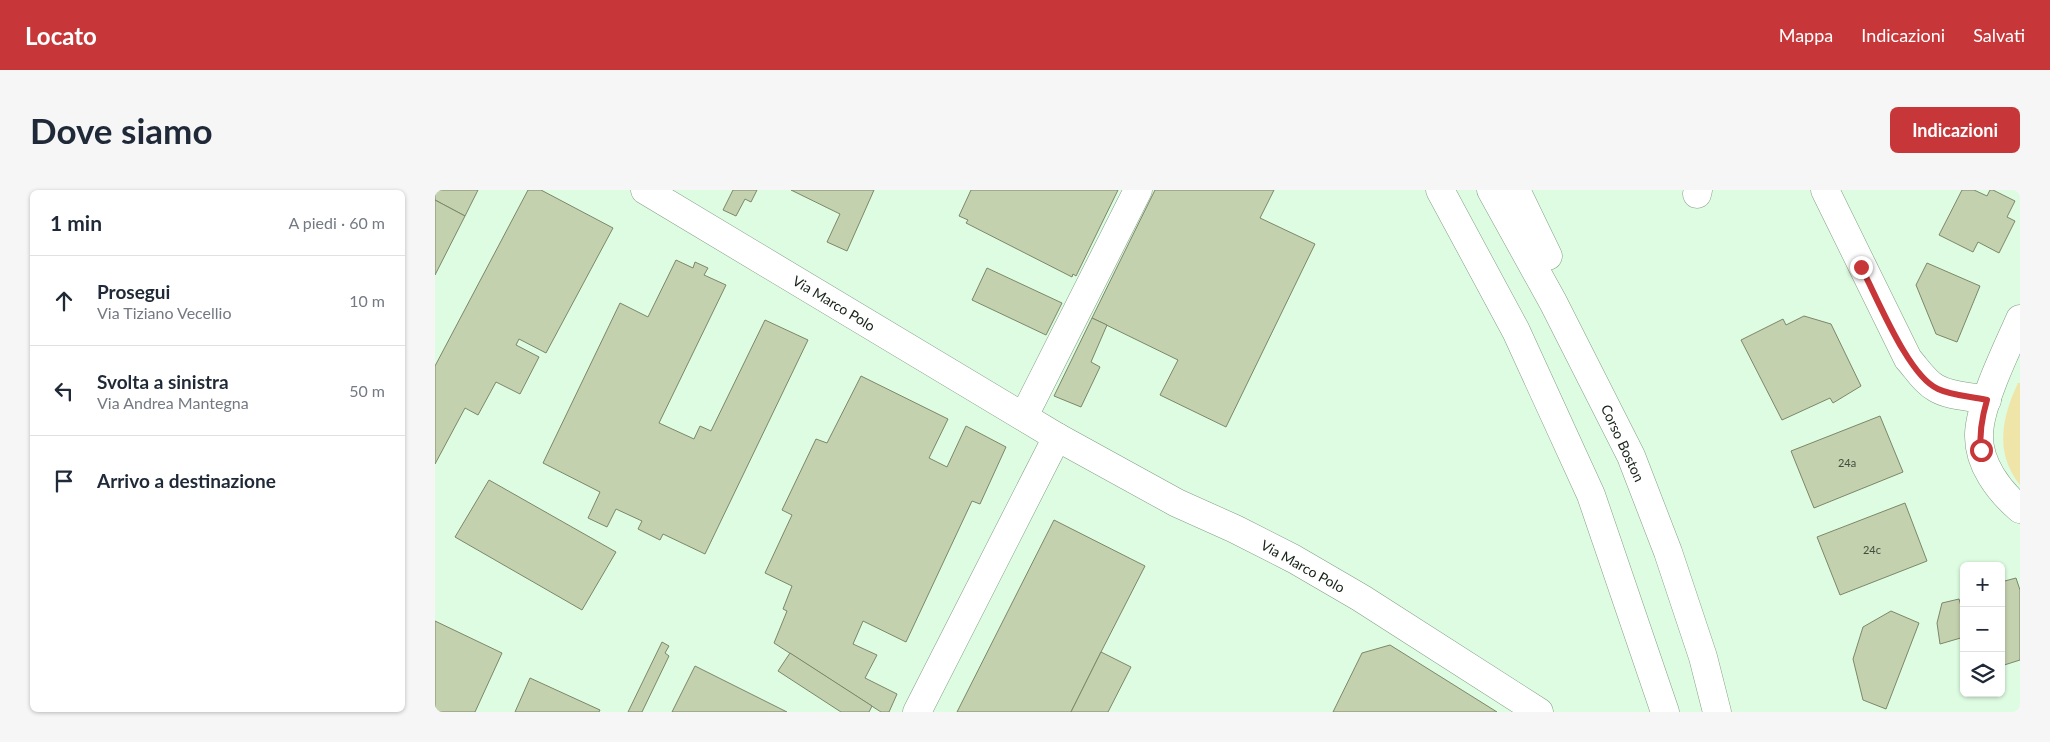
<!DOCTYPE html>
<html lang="it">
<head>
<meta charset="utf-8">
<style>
	:root { --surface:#fff; --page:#f6f6f7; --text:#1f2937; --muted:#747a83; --line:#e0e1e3; --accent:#c73739 }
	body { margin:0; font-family:Lato,sans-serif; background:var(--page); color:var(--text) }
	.controls { position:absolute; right:15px; bottom:15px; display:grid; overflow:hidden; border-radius:8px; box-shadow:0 1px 4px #0004 }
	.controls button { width:45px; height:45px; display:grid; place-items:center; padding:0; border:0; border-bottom:1px solid var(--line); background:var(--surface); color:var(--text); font:25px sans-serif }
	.stop { position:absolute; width:15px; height:15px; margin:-11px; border:4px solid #c73739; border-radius:50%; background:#fff }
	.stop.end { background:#c73739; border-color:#fff; box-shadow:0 1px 5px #0008 }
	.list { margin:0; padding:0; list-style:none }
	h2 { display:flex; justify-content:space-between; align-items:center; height:65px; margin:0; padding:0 20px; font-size:21px }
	h2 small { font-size:16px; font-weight:400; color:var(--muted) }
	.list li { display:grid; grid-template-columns:32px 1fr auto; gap:15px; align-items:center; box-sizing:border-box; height:90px; padding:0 20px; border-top:1px solid var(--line) }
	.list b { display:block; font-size:19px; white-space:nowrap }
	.list p { margin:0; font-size:16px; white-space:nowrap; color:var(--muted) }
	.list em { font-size:16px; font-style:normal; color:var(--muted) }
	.icon { flex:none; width:28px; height:28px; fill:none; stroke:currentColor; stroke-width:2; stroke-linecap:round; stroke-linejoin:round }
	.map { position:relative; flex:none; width:1585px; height:522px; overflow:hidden; border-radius:8px }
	header { display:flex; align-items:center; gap:30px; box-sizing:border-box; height:70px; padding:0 25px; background:var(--accent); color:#fff }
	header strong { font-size:24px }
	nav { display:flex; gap:28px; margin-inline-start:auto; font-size:18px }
	.intro { display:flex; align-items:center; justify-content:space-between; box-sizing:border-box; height:120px; padding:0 30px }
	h1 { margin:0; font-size:35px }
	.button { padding:12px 22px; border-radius:8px; background:var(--accent); color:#fff; font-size:18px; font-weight:700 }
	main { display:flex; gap:30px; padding:0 30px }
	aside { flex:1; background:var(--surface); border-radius:8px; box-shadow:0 1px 4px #0004 }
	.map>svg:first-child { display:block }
</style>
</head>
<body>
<header>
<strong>Locato</strong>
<nav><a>Mappa</a><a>Indicazioni</a><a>Salvati</a></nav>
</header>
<div class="intro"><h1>Dove siamo</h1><a class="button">Indicazioni</a></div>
<main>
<aside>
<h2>1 min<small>A piedi · 60 m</small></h2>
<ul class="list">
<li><svg class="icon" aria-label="ahead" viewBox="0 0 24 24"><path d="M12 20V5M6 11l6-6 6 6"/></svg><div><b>Prosegui</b><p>Via Tiziano Vecellio</p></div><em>10 m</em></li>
<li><svg class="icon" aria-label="left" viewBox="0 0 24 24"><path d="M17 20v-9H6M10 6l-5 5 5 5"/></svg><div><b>Svolta a sinistra</b><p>Via Andrea Mantegna</p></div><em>50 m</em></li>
<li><svg class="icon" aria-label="arrive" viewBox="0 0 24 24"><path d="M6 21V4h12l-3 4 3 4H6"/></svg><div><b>Arrivo a destinazione</b></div></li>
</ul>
</aside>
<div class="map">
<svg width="1585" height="522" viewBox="0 0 1585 522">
	<rect width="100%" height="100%" fill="#defce1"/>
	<path fill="#f0e5a9" d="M1583,193H1585V295C1559,263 1567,227 1583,193Z"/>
	<g fill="#c4d1af" stroke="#7c8768">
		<path d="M0,0H43L30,26L0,10Z"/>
		<path d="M93,0H106L178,38L111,163L84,149L81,155L104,167L85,204L61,192L43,225L30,218L0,274V176Z"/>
		<path d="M298,0H322L316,12L310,9L301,26L288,20Z"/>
		<path d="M356,0H439L412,61L392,52L405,24Z"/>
		<path d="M536,0H683L641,86L638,84L637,87L531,33L533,30L524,26Z"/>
		<path d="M720,0H839L825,28L880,54L791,237L725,205L743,170L657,128Z"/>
		<path d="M1527,0H1539L1552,6L1555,0H1558L1580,11L1572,27L1580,31L1564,63L1543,52L1538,62L1504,45Z"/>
		<path d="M0,10L30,26L0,85Z"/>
		<path d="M241,70L258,78L260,72L273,78L269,85L291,95L224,233L259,249L265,236L276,241L330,130L373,150L270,364L228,344L225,350L203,339L207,331L181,319L172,337L153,328L165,302L108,273L185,113L213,127Z"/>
		<path d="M1492,73L1545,96L1522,152L1501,144L1481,95Z"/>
		<path d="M552,78L627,113L611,145L537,110Z"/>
		<path d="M1369,126L1396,134L1426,196L1398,213L1395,208L1347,230L1306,150L1348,129L1351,135Z"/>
		<path d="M657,128L672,135L656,172L665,177L646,217L619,206Z"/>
		<path d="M426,186L513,229L494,268L512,277L531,236L571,257L545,314L537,311L471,452L428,431L418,454L442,465L430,488L462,504L454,522H446L339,453L352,421L348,419L357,396L330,383L357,325L347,320L381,249L392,253Z"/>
		<path d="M1445,226L1468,282L1379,318L1356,261Z"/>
		<path d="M54,290L181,362L147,420L20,347Z"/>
		<path d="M1470,313L1492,371L1405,405L1382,347Z"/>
		<path d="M619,330L710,376L666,462L636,522H522Z"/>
		<path d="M1581,388L1585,400V470L1566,476V392Z"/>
		<path d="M1524,409L1529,426V447L1505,454L1502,433L1507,413Z"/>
		<path d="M1456,421L1484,433L1451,519L1428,510L1418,469L1428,437Z"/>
		<path d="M0,431L67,463L40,522H0Z"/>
		<path d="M227,452L234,456L230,463L234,466L207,522H193Z"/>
		<path d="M955,455L1062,522H898L927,463Z"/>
		<path d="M666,462L696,477L673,522H636Z"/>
		<path d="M355,463L437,516L434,522H406L343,481Z"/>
		<path d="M260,476L352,522H237Z"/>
		<path d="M95,488L165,520L164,522H80Z"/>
	</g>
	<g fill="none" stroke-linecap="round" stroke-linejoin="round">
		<defs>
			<g id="minor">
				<path d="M210,0L622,247L742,313L800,339L859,369L926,408L1104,522"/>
				<path d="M1390,0L1473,169C1482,179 1490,192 1501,198C1516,207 1536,206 1552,210"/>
				<path d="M1262,4L1263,0"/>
				<path d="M1585,129C1572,159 1545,213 1544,244C1543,274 1564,301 1585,319"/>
				<path d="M589,226L703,0"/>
				<path d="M482,522L622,247"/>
			</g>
			<g id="highway">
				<path d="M1005,0L1081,141L1156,305L1230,522"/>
				<path d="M1056,0L1118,112L1196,266L1233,362L1268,467L1282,522"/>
				<path d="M1081,0L1113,66"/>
			</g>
		</defs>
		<use href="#minor" stroke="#829e85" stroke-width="29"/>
		<use href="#highway" stroke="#829e85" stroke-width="29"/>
		<use href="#minor" stroke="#fff" stroke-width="28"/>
		<use href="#highway" stroke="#fff" stroke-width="28"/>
	</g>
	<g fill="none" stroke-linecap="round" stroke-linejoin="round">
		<path stroke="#c73739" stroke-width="6" d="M1426,77C1442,107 1473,186 1503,199C1518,206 1536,206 1552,210C1547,227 1544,242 1546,260"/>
	</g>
	<g text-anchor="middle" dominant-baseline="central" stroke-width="4" stroke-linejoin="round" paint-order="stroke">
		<g font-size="11" fill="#424d3d">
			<text x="1412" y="272">24a</text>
			<text x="1437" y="359">24c</text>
		</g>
		<g font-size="14" fill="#162117" stroke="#fff">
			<text transform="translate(399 113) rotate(31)">Via Marco Polo</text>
			<text transform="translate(1188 253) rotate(65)">Corso Boston</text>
			<text transform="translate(868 376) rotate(29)">Via Marco Polo</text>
		</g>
	</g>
</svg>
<div class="controls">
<button>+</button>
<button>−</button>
<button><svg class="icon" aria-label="layers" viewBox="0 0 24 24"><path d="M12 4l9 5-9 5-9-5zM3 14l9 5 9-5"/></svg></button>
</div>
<div class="stop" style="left:1546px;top:260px"></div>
<div class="stop end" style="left:1426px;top:77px"></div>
</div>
</main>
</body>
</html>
